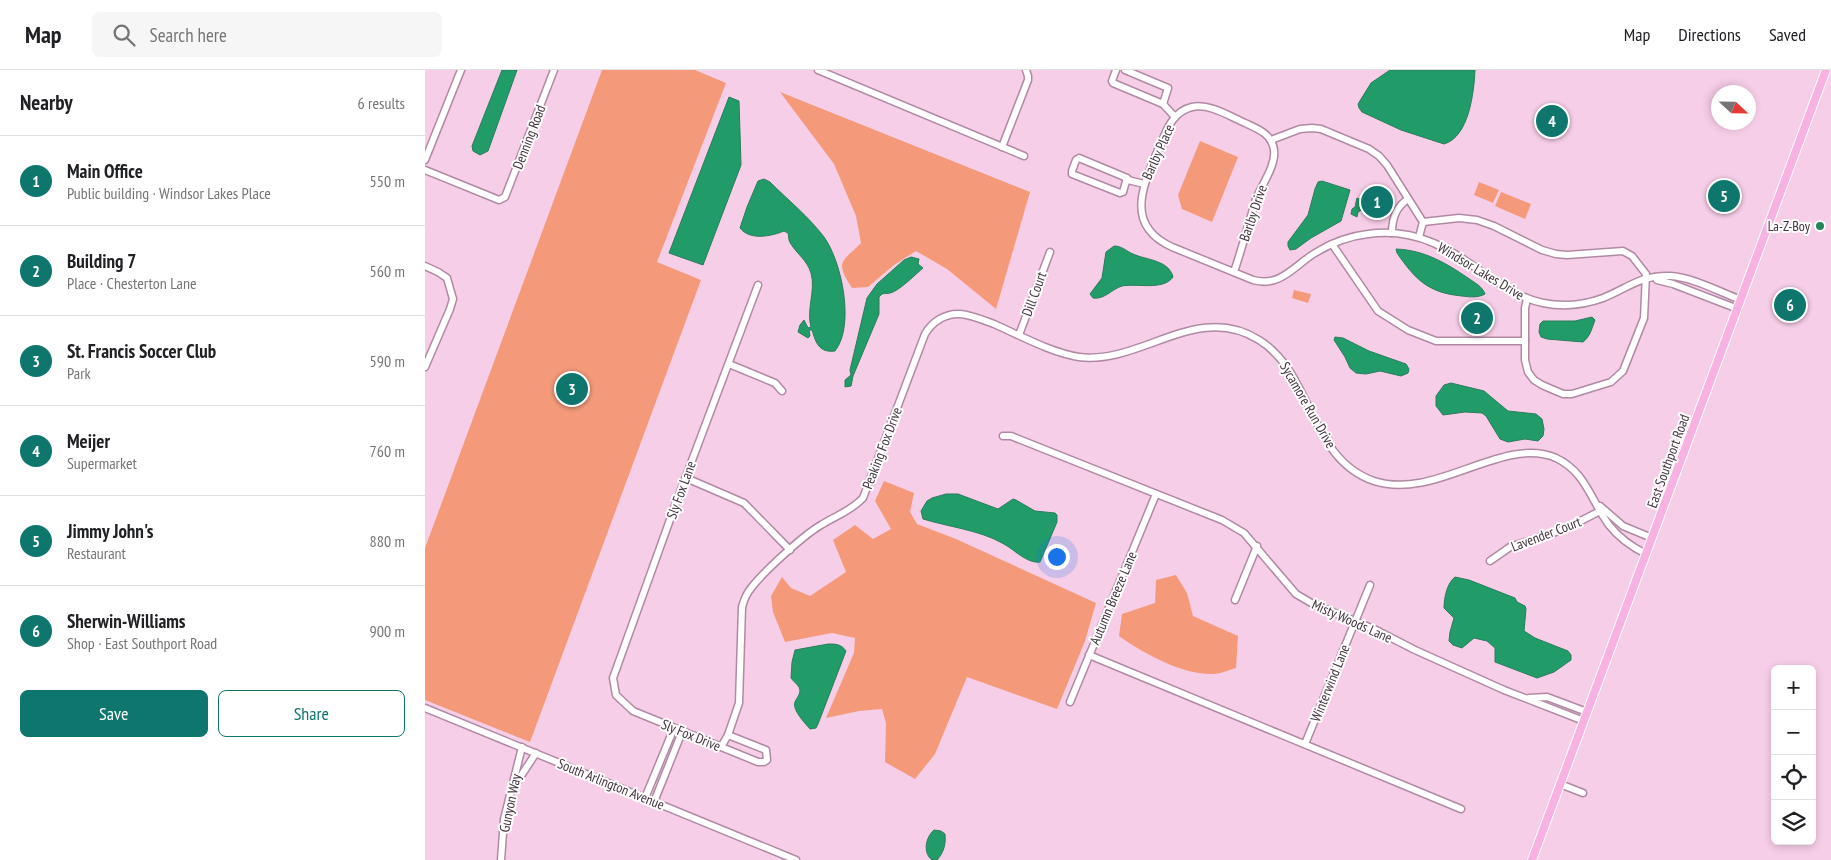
<!DOCTYPE html>
<html lang="en">
<head>
<meta charset="utf-8">
<style>
	:root { --surface:#fff; --page:#f6f6f6; --text:#202124; --muted:#757577; --line:#e0e0e0; --accent:#0f766e }
	body { margin:0; font-family:"PT Sans Narrow",sans-serif; background:var(--page); color:var(--text) }
	.controls { position:absolute; right:15px; bottom:15px; display:grid; overflow:hidden; border-radius:8px; box-shadow:0 2px 8px #0003 }
	.controls button { width:45px; height:45px; display:grid; place-items:center; padding:0; border:0; border-bottom:1px solid var(--line); background:var(--surface); color:var(--text); font:25px sans-serif }
	.compass { position:absolute; left:1286px; top:15px; width:45px; height:45px; border-radius:50%; background:var(--surface); box-shadow:0 2px 8px #0003; rotate:112deg }
	.you { position:absolute; left:631px; top:486px; width:18px; height:18px; margin:-12px; border:4px solid #fff; border-radius:50%; background:#1a73e8; box-shadow:0 0 0 8px #1a73e833 }
	.badge { display:grid; place-items:center; width:32px; height:32px; border-radius:50%; background:var(--accent); color:#fff; font-size:16px; font-weight:700 }
	.pin { position:absolute; translate:-50% -50%; border:2px solid #fff; box-shadow:0 1px 5px #0006 }
	.list { margin:0; padding:0; list-style:none }
	h2 { display:flex; justify-content:space-between; align-items:center; height:65px; margin:0; padding:0 20px; font-size:21px }
	h2 small { font-size:16px; font-weight:400; color:var(--muted) }
	.list li { display:grid; grid-template-columns:32px 1fr auto; gap:15px; align-items:center; box-sizing:border-box; height:90px; padding:0 20px; border-top:1px solid var(--line) }
	.list b { display:block; font-size:19px; white-space:nowrap }
	.list p { margin:0; font-size:16px; white-space:nowrap; color:var(--muted) }
	.list em { font-size:16px; font-style:normal; color:var(--muted) }
	.actions { display:flex; gap:10px; padding:15px 20px }
	.actions a { flex:1; padding:11px 0; border:1px solid var(--accent); border-radius:8px; text-align:center; font-size:18px; color:var(--accent) }
	.actions .main { background:var(--accent); color:#fff }
	.icon { flex:none; width:28px; height:28px; fill:none; stroke:currentColor; stroke-width:2; stroke-linecap:round; stroke-linejoin:round }
	.map { position:relative; flex:none; width:1406px; height:790px; overflow:hidden }
	header { display:flex; align-items:center; gap:30px; box-sizing:border-box; height:70px; padding:0 25px; background:var(--surface); border-bottom:1px solid var(--line) }
	header strong { font-size:24px }
	nav { display:flex; gap:28px; margin-inline-start:auto; font-size:18px }
	.search { width:350px; height:45px; background:var(--page); display:flex; align-items:center; gap:12px; box-sizing:border-box; padding:0 18px; border-radius:8px; color:var(--muted); font-size:19px }
	main { display:flex }
	aside { flex:1; background:var(--surface) }
	.map>svg:first-child { display:block }
</style>
</head>
<body>
<header>
<strong>Map</strong>
<div class="search"><svg class="icon" aria-label="search" viewBox="0 0 24 24"><circle cx="10" cy="10" r="6"/><path d="M15 15l6 6"/></svg>Search here</div>
<nav><a>Map</a><a>Directions</a><a>Saved</a></nav>
</header>
<main>
<aside>
<h2>Nearby<small>6 results</small></h2>
<ul class="list">
<li><span class="badge">1</span><div><b>Main Office</b><p>Public building · Windsor Lakes Place</p></div><em>550 m</em></li>
<li><span class="badge">2</span><div><b>Building 7</b><p>Place · Chesterton Lane</p></div><em>560 m</em></li>
<li><span class="badge">3</span><div><b>St. Francis Soccer Club</b><p>Park</p></div><em>590 m</em></li>
<li><span class="badge">4</span><div><b>Meijer</b><p>Supermarket</p></div><em>760 m</em></li>
<li><span class="badge">5</span><div><b>Jimmy John's</b><p>Restaurant</p></div><em>880 m</em></li>
<li><span class="badge">6</span><div><b>Sherwin-Williams</b><p>Shop · East Southport Road</p></div><em>900 m</em></li>
</ul>
<div class="actions"><a class="main">Save</a><a>Share</a></div>
</aside>
<div class="map">
<svg width="1406" height="790" viewBox="0 0 1406 790">
	<rect width="100%" height="100%" fill="#f7cee8"/>
	<g fill="#f49a7b">
		<path d="M177,0H270L301,13L232,192L276,210L105,672L0,630V478Z"/>
		<path d="M355,22L605,122L571,239L522,199L491,181L469,195L443,217L427,218C410,191 416,193 436,173L431,146L409,94Z"/>
		<path d="M775,71L813,87L787,152L757,139L753,125Z"/>
		<path d="M1054,112L1074,120L1068,133L1049,125Z"/>
		<path d="M1076,122L1106,134L1100,149L1070,136Z"/>
		<path d="M869,220L886,224L883,233L867,228Z"/>
		<path d="M459,411L489,423L485,442L492,454L531,469L671,533L660,571L632,639L542,607L510,684L490,709L460,692L461,653L457,639L434,641L401,648L429,583L430,568L407,563L360,572L348,542L346,526L357,507L366,518L385,526L421,502L408,470L430,455L448,469L466,459L450,431Z"/>
		<path d="M751,505L762,523L768,546L813,566L811,598C804,600 795,604 788,604C757,605 718,583 694,566L697,544L730,533L731,510Z"/>
	</g>
	<g fill="#219c69" stroke="#2b7c5c">
		<path d="M77,0H92L63,81L55,85L48,81L47,76Z"/>
		<path d="M965,0H1050C1049,22 1044,67 1019,74L976,60L937,42L934,38L933,34L946,13Z"/>
		<path d="M304,27L314,31L316,95L278,195L244,183Z"/>
		<path d="M339,109L345,112C363,130 384,147 399,167C417,192 430,256 410,281C394,283 391,273 387,260H384L385,266L383,268L373,262L375,255L379,250L383,258L386,257C381,239 391,221 386,203C382,190 372,184 366,174C363,170 364,167 363,163L359,161C347,166 325,171 315,158L322,137L333,111Z"/>
		<path d="M897,111L925,120L916,151L886,168L871,179L865,180L863,176V172L883,145L890,119L893,112Z"/>
		<path d="M932,128L939,131L938,139L933,142L932,147L926,144L927,139L930,137Z"/>
		<path d="M689,176C697,176 701,181 708,184C721,190 744,190 748,207C738,221 712,213 697,216C687,219 679,230 668,228L665,224L677,208L681,182Z"/>
		<path d="M971,179C999,180 1021,193 1043,208C1050,213 1057,216 1060,224C1053,228 1044,227 1037,226C1003,223 990,209 972,183Z"/>
		<path d="M486,187L494,189L493,194L498,198C492,203 473,222 465,223C463,224 460,223 457,224L454,227V244L428,306L426,316L420,317V310L426,305L425,300L442,228L452,214L479,190Z"/>
		<path d="M1167,247L1170,250C1167,258 1165,267 1158,272L1122,269L1116,267L1114,262L1115,254L1118,251H1150Z"/>
		<path d="M910,267L918,268L944,281L981,294L984,299L983,303L976,306L955,301L941,304L931,303L925,298L920,287L909,270Z"/>
		<path d="M1026,313L1059,321L1083,341L1111,344L1117,349L1119,359L1118,366L1113,371L1100,369L1083,372L1075,369L1061,346L1057,343L1040,342L1018,345L1011,336V326L1019,315Z"/>
		<path d="M521,424H533L573,439L588,429L591,430L610,441L630,443L632,445V452L615,492C602,494 589,479 577,473C554,460 524,457 498,449L496,441L502,431L507,428Z"/>
		<path d="M1030,507L1044,510L1090,528L1092,532L1100,536L1101,539L1099,561L1110,568L1143,581L1146,585V590L1129,602L1112,608L1070,592V578L1062,571L1049,568L1037,578L1028,575L1024,571L1025,562L1029,548L1019,538C1019,528 1022,513 1030,507Z"/>
		<path d="M403,574C411,574 416,574 421,581L393,654L391,658L385,659C380,653 367,640 370,632C372,627 377,623 374,617C372,614 368,611 366,608L367,592L370,580Z"/>
		<path d="M509,760L516,761L520,764C521,774 519,782 512,790H507C498,783 500,768 509,760Z"/>
	</g>
	<g fill="none" stroke-linecap="round" stroke-linejoin="round">
		<defs>
			<g id="minor">
				<path d="M393,0L599,86"/>
				<path d="M691,0L687,11L688,13L738,34L743,18L700,0"/>
				<path d="M738,34L750,47"/>
				<path d="M846,70L875,59L887,58L896,59L944,79L954,86L962,95L998,152"/>
				<path d="M577,77L603,10V6L601,0"/>
				<path d="M654,88L702,108L698,122L695,123L647,104V101L651,90Z"/>
				<path d="M0,90L36,0"/>
				<path d="M0,100L74,130L80,127L129,0"/>
				<path d="M703,110L719,114"/>
				<path d="M998,152L1034,148L1052,150L1069,156L1117,180L1131,184L1142,185L1198,181L1207,186L1221,204L1219,248L1198,301L1186,312L1147,324H1138L1117,315L1109,310L1103,302L1100,290V238L1102,229"/>
				<path d="M967,163C967,148 971,137 983,129"/>
				<path d="M994,167L998,152"/>
				<path d="M907,174L953,241L983,260L1011,271H1100"/>
				<path d="M0,196L13,202L22,208L28,229L25,239L0,297"/>
				<path d="M809,202C817,178 824,153 831,129C837,114 851,96 849,80C847,64 833,59 820,53C804,46 784,33 767,37C746,42 741,63 733,80C718,116 699,155 747,177L828,210C855,218 870,195 890,183C906,173 925,166 943,164C993,157 1026,180 1064,207C1082,218 1098,229 1118,233C1138,237 1159,235 1178,228C1203,218 1215,205 1245,206C1267,207 1295,222 1316,230"/>
				<path d="M1232,210L1248,214L1313,239"/>
				<path d="M594,265L625,182"/>
				<path d="M304,294L350,313L357,321"/>
				<path d="M578,366H586L797,450L819,463L871,524L888,534L951,560L990,580L1079,620L1159,651"/>
				<path d="M261,408L319,433L365,480"/>
				<path d="M1175,436L1198,456L1227,468"/>
				<path d="M1065,491L1085,477L1140,459L1177,440"/>
				<path d="M810,530L832,476"/>
				<path d="M664,585L1036,739"/>
				<path d="M1104,628L1122,627L1162,642"/>
				<path d="M645,632L731,424"/>
				<path d="M0,638L371,790"/>
				<path d="M303,665L341,680L342,690L339,692H333L208,641L191,625L188,608L251,433L333,215"/>
				<path d="M880,674L945,515"/>
				<path d="M296,677L303,665L314,633L317,537C318,534 319,530 321,526C329,509 379,465 396,455C410,446 426,441 438,428L500,264C507,252 520,243 535,244C547,245 558,250 569,254C594,265 627,283 654,287C716,295 772,231 834,270C888,303 884,389 949,411C1011,431 1077,365 1131,388C1161,402 1166,431 1184,455C1194,468 1207,477 1221,484"/>
				<path d="M1135,714L1158,723"/>
				<path d="M90,715L111,683"/>
				<path d="M220,728L249,658"/>
				<path d="M229,732L257,662"/>
				<path d="M76,790L79,749L97,677"/>
			</g>
			<path id="major" d="M1107,790L1401,0"/>
		</defs>
		<use href="#minor" stroke="#b08aa3" stroke-width="9"/>
		<use href="#major" stroke="#fff" stroke-width="10"/>
		<use href="#minor" stroke="#fff" stroke-width="6"/>
		<use href="#major" stroke="#f7b2e2" stroke-width="8"/>
	</g>
	<circle fill="#26835a" stroke="#fdfdfd" stroke-width="2" cx="1395" cy="156" r="5"/>
	<g text-anchor="middle" dominant-baseline="central" stroke-width="4" stroke-linejoin="round" paint-order="stroke">
		<g font-size="14" fill="#43333e" stroke="#fdfdfd">
			<text transform="translate(104 67) rotate(-69)">Denning Road</text>
			<text transform="translate(733 82) rotate(-66)">Barlby Place</text>
			<text transform="translate(828 143) rotate(-71)">Barlby Drive</text>
			<text transform="translate(1056 201) rotate(31)">Windsor Lakes Drive</text>
			<text transform="translate(609 224) rotate(-70)">Dill Court</text>
			<text transform="translate(883 335) rotate(60)">Sycamore Run Drive</text>
			<text transform="translate(457 378) rotate(-69)">Peaking Fox Drive</text>
			<text transform="translate(1243 391) rotate(-70)">East Southport Road</text>
			<text transform="translate(256 420) rotate(-70)">Sly Fox Lane</text>
			<text transform="translate(1121 464) rotate(-21)">Lavender Court</text>
			<text transform="translate(688 528) rotate(-67)">Autumn Breeze Lane</text>
			<text transform="translate(927 551) rotate(24)">Misty Woods Lane</text>
			<text transform="translate(905 613) rotate(-68)">Winterwind Lane</text>
			<text transform="translate(266 665) rotate(22)">Sly Fox Drive</text>
			<text transform="translate(186 714) rotate(22)">South Arlington Avenue</text>
			<text transform="translate(85 733) rotate(-78)">Gunyon Way</text>
		</g>
		<g font-size="14" fill="#43333e" stroke="#fdfdfd" text-anchor="end">
			<text x="1385" y="156">La-Z-Boy</text>
		</g>
	</g>
</svg>
<div class="controls">
<button>+</button>
<button>−</button>
<button><svg class="icon" aria-label="locate" viewBox="0 0 24 24"><circle cx="12" cy="12" r="6"/><path d="M12 2v4M12 18v4M2 12h4M18 12h4"/></svg></button>
<button><svg class="icon" aria-label="layers" viewBox="0 0 24 24"><path d="M12 4l9 5-9 5-9-5zM3 14l9 5 9-5"/></svg></button>
</div>
<svg class="compass" viewBox="-18 -18 36 36"><path d="M0-13l5 13h-10z" fill="#e53935"/><path d="M0 13l5-13h-10z" fill="#757577"/></svg>
<div class="you"></div>
<div class="pin badge" style="left:952px;top:132px">1</div>
<div class="pin badge" style="left:1052px;top:248px">2</div>
<div class="pin badge" style="left:147px;top:319px">3</div>
<div class="pin badge" style="left:1127px;top:51px">4</div>
<div class="pin badge" style="left:1299px;top:126px">5</div>
<div class="pin badge" style="left:1365px;top:235px">6</div>
</div>
</main>
</body>
</html>
